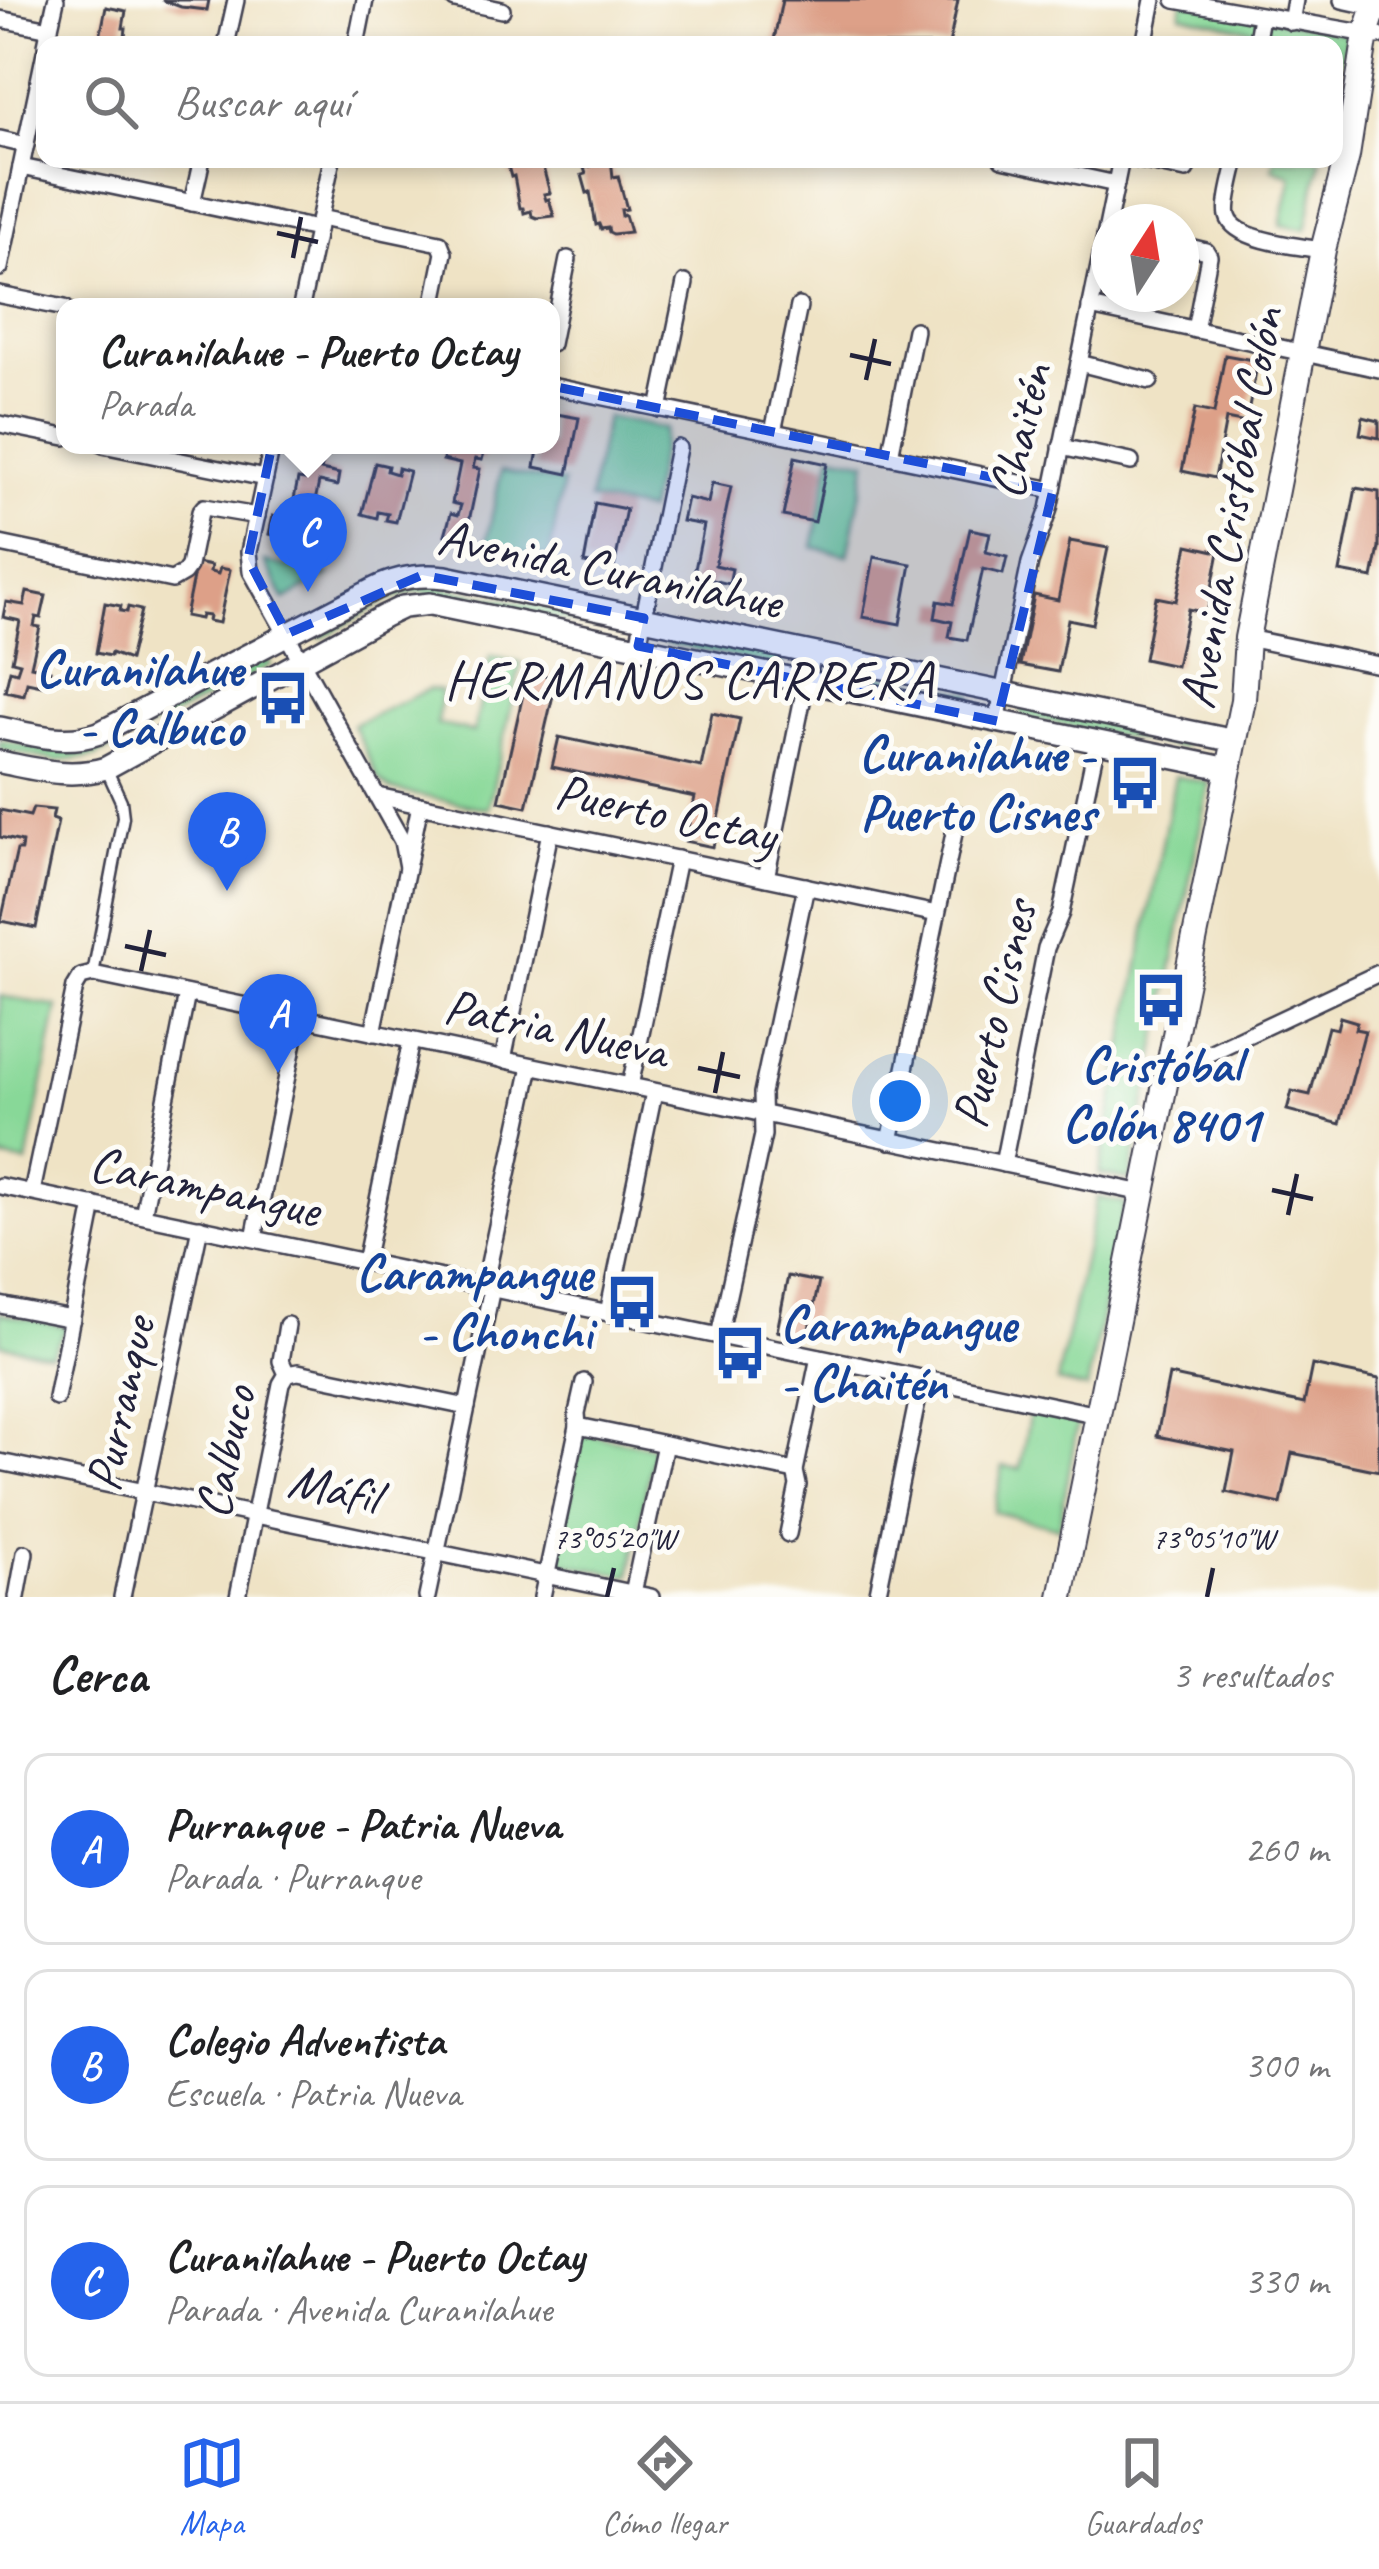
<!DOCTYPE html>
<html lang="es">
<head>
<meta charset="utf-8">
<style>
	:root { --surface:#fff; --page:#f2f2f2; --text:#202124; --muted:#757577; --line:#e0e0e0; --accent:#2563eb }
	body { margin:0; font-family:Caveat,sans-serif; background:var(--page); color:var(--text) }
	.compass { position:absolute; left:1091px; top:204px; width:108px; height:108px; border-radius:50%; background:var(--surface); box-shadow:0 6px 18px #0003; rotate:12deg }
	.you { position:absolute; left:900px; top:1101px; width:42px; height:42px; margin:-30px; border:9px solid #fff; border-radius:50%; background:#1a73e8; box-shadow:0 0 0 18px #1a73e833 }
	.badge { display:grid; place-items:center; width:78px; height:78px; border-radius:50%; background:var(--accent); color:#fff; font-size:39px; font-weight:700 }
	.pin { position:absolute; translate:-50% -99px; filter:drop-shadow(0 3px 6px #0008) }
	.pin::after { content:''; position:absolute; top:63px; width:42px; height:36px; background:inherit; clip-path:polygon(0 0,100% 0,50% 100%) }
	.popup { position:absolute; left:56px; top:298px; width:504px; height:156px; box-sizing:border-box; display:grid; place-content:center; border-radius:24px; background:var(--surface); filter:drop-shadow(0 3px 9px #0005); font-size:39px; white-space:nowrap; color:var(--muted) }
	.popup b { font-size:45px; color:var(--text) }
	.popup::after { content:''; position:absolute; left:50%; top:100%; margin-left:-24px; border:24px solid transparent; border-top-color:var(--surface) }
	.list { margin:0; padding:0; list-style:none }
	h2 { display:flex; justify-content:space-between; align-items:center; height:156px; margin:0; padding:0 48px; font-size:51px }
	h2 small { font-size:39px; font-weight:400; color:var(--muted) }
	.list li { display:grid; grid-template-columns:78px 1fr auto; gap:36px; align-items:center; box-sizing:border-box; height:192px; margin:0 24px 24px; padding:0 24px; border:3px solid var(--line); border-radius:24px }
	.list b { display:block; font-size:45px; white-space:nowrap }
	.list p { margin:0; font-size:39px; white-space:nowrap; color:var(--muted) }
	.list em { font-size:39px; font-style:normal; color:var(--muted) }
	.icon { flex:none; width:66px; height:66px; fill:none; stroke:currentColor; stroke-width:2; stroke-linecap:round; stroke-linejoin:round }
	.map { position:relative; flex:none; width:1379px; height:1597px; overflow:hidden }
	.search { position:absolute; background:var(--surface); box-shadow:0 6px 18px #0003; left:36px; right:36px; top:36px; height:132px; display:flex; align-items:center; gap:30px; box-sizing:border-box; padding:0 42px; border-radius:24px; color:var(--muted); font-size:45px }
	.sheet { height:804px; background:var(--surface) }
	nav { display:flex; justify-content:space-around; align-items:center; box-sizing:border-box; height:168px; border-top:3px solid var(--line); background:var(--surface); font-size:33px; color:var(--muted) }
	nav a { display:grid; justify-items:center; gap:6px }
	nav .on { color:var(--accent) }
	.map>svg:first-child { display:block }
</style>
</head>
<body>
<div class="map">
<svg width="1379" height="1597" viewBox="0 0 1379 1597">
	<rect width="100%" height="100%" fill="#fdfcf7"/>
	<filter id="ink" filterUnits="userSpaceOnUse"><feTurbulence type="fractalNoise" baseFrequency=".00833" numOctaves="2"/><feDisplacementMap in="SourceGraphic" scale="24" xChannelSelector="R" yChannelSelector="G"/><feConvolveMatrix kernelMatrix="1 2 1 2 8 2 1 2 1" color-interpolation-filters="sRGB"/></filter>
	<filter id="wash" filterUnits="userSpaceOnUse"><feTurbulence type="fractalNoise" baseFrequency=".004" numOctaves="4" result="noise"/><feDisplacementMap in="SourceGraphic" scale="48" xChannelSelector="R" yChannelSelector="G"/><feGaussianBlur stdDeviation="2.7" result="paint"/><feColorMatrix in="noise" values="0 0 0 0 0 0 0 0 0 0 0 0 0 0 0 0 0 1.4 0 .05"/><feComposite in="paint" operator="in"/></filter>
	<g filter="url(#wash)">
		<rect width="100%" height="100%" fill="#efe3c5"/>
		<g fill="#88d898" stroke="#557d6a" stroke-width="3">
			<path d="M1183,0L1347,34L1334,97V45H1319L1181,14Z"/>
			<path d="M1275,159H1321L1306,230L1281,225L1292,176L1273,168Z"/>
			<path d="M606,417L665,429L648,511L589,500Z"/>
			<path d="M832,454L867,461L848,555L813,547Z"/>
			<path d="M501,471L563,483L549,558L486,545Z"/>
			<path d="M265,562L328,575L285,600Z"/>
			<path d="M433,585L614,621L616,627L610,630L418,592L388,600L324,637H318L313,632L391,590Z"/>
			<path d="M664,632L779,654L784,658L783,663L776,666L665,643L661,636Z"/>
			<path d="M490,656L521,663L488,809L391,790L379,780L353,725L429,689L441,691L437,724L474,732Z"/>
			<path d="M265,657L271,664L267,667L95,757L56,761L0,749V740C38,748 70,758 108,743Z"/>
			<path d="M837,667L971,693L973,701L969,704L835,677L832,670Z"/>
			<path d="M1024,707L1181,739L1185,745L1179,748L1022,717L1020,710Z"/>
			<path d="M1175,776L1209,783L1130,1180L1099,1174Z"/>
			<path d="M0,996L58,1007L27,1163L0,1158Z"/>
			<path d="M1097,1197L1125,1203L1087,1389L1057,1382Z"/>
			<path d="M0,1313L67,1327L51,1354L0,1344Z"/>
			<path d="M1030,1411L1078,1421L1059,1528L994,1512L1003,1466L1020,1469Z"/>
			<path d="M582,1433L654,1447L630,1576L557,1562Z"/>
		</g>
		<g id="blocks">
			<g fill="#dda088">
				<path d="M162,0H209L207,10L181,7Z"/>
				<path d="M782,0H958L949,45H773Z"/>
				<path d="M106,7L126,11L123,28H126L124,45L99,43Z"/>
				<path d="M506,159L541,160L550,193L544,194L546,200L549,199L554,216L537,218L532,216L531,211L524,213L523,208H520L514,176L511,177Z"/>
				<path d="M595,159H611L613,177L618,176L627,209L621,210L622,216L625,215L630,232L613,234L609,232L608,228L601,229L599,224L596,225L590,192L587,193L582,175L586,174L584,168L591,166L589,161Z"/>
				<path d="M1225,355L1258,361L1246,423L1226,419L1215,478L1182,471L1195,409L1214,413Z"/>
				<path d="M551,413L579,418L568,474L535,467L539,445H551Z"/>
				<path d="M1363,417L1379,421V438L1360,434Z"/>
				<path d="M446,445L464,448L465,445H486L482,460L475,459L473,468L480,469L465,540L445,535L451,513L458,515L461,505L452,503L460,464L443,460Z"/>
				<path d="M304,448L325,453L321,470L339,474L337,486L319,482L311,521L304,520L302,531L311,532L306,554L284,550L287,537L269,534L273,516L290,520L298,479L305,480L307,470L300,469Z"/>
				<path d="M795,457L827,464L815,522L783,516Z"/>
				<path d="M375,463L388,466L387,471L397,474L398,468L409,471L396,522L386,520L388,514L378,512L377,518L362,514Z"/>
				<path d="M712,483L731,487L715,565L732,569L729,584L713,580L711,588L692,584L704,525L682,521L687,498L708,503Z"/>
				<path d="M1356,488L1379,492V548L1373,578L1340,572Z"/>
				<path d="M595,503L626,509L614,568L584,563Z"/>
				<path d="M970,529L990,533L986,552L1007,557L1003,574L983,569L967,640L949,637L952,622L935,618L938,601L953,604Z"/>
				<path d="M1070,541L1108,548L1092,624L1068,619L1058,672L1020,665L1034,595L1058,600Z"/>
				<path d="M1188,545L1219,552L1207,613L1188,609L1176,666L1144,659L1156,597L1176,601Z"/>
				<path d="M874,557L911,564L900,624L863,617Z"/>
				<path d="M196,563L211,566L210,572L218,574L220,568L230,570L219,623L208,621L209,616L201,615L200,619L185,616Z"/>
				<path d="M27,592L46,596L41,618L36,617L34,626L40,627L31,666L50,670L46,686L27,682L24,695L5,691L10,670L17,672L20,663L12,661L20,621L3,617L6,602L24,605Z"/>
				<path d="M105,603L121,606L120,611L127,612L128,607L141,610L129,660L111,653L110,656L96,653Z"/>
				<path d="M528,672L557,678L527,807L499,801Z"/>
				<path d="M712,713L740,719L713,847L685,841L695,797L552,767L559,737L701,767Z"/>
				<path d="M33,808L54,810L52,819L58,821L36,928L1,921L17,850H21L22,842L0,837V810L30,816Z"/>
				<path d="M1340,1017L1357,1022L1355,1029L1365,1031L1340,1124L1287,1110L1292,1091L1310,1095L1328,1027L1337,1029Z"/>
				<path d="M788,1276L819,1282L807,1338L777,1331Z"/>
				<path d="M1312,1365L1379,1379V1471L1292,1453L1281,1504L1226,1492L1234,1452L1157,1436L1169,1375L1304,1404Z"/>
			</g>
		</g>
	</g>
	<g filter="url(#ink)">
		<use href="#blocks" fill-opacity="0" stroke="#413f50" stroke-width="3"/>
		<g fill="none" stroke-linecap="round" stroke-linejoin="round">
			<defs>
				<path id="pedestrian" d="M93,974L123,817L121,801L106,768"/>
				<g id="minor">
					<path d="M455,0L502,10"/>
					<path d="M1175,0L1379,36"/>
					<path d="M1342,0L1379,8"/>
					<path d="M0,19L50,29"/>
					<path d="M1291,22L1295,0"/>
					<path d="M46,45L56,0"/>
					<path d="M226,45L236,0"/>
					<path d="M356,45L365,0"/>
					<path d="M1144,45L1153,0"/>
					<path d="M1256,45L1261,17"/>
					<path d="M0,139L26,145"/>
					<path d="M1002,159L1116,184"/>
					<path d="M1135,159L1186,170"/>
					<path d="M1237,159C1234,173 1225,204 1228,216C1234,241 1302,247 1323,250"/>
					<path d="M21,167L317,229"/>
					<path d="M192,203L202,159"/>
					<path d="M320,218L440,243L444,253L433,307"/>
					<path d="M1181,245L1206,251L1209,256L1195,330"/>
					<path d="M0,268L45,52"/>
					<path d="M0,295L65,308"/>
					<path d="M301,307L332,159"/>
					<path d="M1090,307L1379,369"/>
					<path d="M551,344L568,259"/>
					<path d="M1079,363L1150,381"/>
					<path d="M551,386L1053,490"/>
					<path d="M659,409L685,283"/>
					<path d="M0,424L65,437"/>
					<path d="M773,432L799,306"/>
					<path d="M103,445L265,478"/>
					<path d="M272,445L249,552L251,571L402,841L407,867"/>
					<path d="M1061,447L1131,462"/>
					<path d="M890,456L915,330"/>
					<path d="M0,544L172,580L184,573L189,566L200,512L204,507L257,516"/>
					<path d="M1247,638L1379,665"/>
					<path d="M638,646L678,448"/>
					<path d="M997,721L1030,563L1049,509L1121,159"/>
					<path d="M377,796L937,914"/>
					<path d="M766,878L812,653"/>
					<path d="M373,1033L420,805"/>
					<path d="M503,1060L550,832"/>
					<path d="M1167,1073L1379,973"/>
					<path d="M630,1086L678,859"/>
					<path d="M890,1141L958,814"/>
					<path d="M1003,1164L1046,948L1061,913L1097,742"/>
					<path d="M0,1186L1098,1415"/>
					<path d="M32,1192L75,987L81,977L93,974L1143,1193"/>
					<path d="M143,1215L187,994"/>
					<path d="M254,1238L299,1017"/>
					<path d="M365,1262L411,1041"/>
					<path d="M484,1287L531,1066"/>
					<path d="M0,1305L72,1319"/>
					<path d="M608,1313L654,1092"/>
					<path d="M719,1336L763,1135L762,1093L806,886"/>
					<path d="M287,1374L298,1372L467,1407"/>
					<path d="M56,1398L94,1205"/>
					<path d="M578,1426L795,1471"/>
					<path d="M0,1462L651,1597"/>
					<path d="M788,1534L798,1485L795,1471L819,1357"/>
					<path d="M633,1593L665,1444"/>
					<path d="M17,1597L25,1553"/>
					<path d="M122,1597L200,1227"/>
					<path d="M238,1597L281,1384L287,1374L281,1361L287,1325"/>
					<path d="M427,1597L492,1288"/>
					<path d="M542,1597L578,1426L577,1413L584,1382"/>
					<path d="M877,1597L922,1378"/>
				</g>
				<g id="secondary">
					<path d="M0,728C34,735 65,745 99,733L374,589C398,577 420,574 446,577L1235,741"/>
					<path d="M0,762C36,769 69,779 106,768L384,616L403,607L430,604L1229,769"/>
				</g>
				<path id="primary" d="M1061,1597L1243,700L1247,638L1323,250L1347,156L1366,34L1377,0"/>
			</defs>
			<use href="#pedestrian" stroke="#413f50" stroke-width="15"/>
			<use href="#minor" stroke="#413f50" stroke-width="20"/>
			<use href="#secondary" stroke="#413f50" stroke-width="26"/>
			<use href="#primary" stroke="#413f50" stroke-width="28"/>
			<use href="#pedestrian" stroke="#fff" stroke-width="10"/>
			<use href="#minor" stroke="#fff" stroke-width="15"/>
			<use href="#secondary" stroke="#fff" stroke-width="21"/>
			<use href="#primary" stroke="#fff" stroke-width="24"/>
		</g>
	</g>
	<path fill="#1d4ed8" fill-opacity="0.2" stroke="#1d4ed8" stroke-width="9" stroke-dasharray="24 15" stroke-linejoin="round" d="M291,355L433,383L518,379L1053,490L997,721L638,646L644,618L422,575L287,634L248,559Z"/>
	<path fill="none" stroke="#22223b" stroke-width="4.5" d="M277,233L318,242M293,258L301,217M850,355L891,364M866,380L875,339M125,946L166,955M141,971L150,930M698,1068L740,1077M715,1093L723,1052M1272,1190L1313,1199M1288,1215L1297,1174M607,1597L614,1568M1207,1597L1213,1568"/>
	<defs>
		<symbol id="bus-bare" viewBox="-9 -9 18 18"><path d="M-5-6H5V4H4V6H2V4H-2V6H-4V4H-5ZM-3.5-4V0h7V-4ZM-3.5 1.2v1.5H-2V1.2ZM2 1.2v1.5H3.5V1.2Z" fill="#1a4fb4" stroke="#fdfcf7" stroke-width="2.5" paint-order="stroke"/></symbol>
	</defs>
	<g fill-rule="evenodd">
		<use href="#bus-bare" x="245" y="660" width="76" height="76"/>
		<use href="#bus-bare" x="1097" y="745" width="76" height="76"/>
		<use href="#bus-bare" x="1123" y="962" width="76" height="76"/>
		<use href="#bus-bare" x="594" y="1264" width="76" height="76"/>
		<use href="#bus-bare" x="702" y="1315" width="76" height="76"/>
	</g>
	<g text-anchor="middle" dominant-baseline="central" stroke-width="10" stroke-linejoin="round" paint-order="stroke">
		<g font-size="51" fill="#22223b" stroke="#fdfcf7">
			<text transform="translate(1020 431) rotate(-77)">Chaitén</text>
			<text transform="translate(1231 508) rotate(-80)">Avenida Cristóbal Colón</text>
			<text transform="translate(610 569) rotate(11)">Avenida Curanilahue</text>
			<text transform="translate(666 813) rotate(12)">Puerto Octay</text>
			<text transform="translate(994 1014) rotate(-77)">Puerto Cisnes</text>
			<text transform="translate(556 1028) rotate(12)">Patria Nueva</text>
			<text transform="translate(205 1186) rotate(12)">Carampangue</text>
			<text transform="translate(120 1404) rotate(-78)">Purranque</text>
			<text transform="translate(225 1452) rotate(-78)">Calbuco</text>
			<text transform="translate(334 1488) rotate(12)">Máfil</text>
		</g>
		<g font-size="51" font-weight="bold" fill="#164399" stroke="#fdfcf7" text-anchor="end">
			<text x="243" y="669">Curanilahue<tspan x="243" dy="59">- Calbuco</tspan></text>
			<text x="1095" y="754">Curanilahue -<tspan x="1095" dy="59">Puerto Cisnes</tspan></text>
			<text x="1161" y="1065" text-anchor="middle">Cristóbal<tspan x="1161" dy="59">Colón 8401</tspan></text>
			<text x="592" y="1273">Carampangue<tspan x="592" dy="59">- Chonchi</tspan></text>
			<text x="780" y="1324" text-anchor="start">Carampangue<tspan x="780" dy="59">- Chaitén</tspan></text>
		</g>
		<g font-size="54" letter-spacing="3" fill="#22223b" stroke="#fdfcf7">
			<text x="690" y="679">HERMANOS CARRERA</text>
		</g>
	</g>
	<g font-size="30" text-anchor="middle" fill="#22223b" stroke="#fdfcf7" stroke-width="10" stroke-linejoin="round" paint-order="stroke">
		<text x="614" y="1548">73°05'20"W</text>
		<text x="1213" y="1548">73°05'10"W</text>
	</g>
</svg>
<svg class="compass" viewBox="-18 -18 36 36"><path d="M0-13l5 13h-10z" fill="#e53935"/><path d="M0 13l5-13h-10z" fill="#757577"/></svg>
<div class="you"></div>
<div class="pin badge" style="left:278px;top:1073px">A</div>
<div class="pin badge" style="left:227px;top:891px">B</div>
<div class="pin badge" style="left:308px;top:592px">C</div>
<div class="popup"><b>Curanilahue - Puerto Octay</b>Parada</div>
<div class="search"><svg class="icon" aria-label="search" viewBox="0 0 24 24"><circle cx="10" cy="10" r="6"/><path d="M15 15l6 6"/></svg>Buscar aquí</div>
</div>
<section class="sheet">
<h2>Cerca<small>3 resultados</small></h2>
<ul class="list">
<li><span class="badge">A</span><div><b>Purranque - Patria Nueva</b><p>Parada · Purranque</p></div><em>260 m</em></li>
<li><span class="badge">B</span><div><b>Colegio Adventista</b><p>Escuela · Patria Nueva</p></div><em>300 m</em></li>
<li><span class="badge">C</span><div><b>Curanilahue - Puerto Octay</b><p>Parada · Avenida Curanilahue</p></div><em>330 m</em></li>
</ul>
</section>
<nav>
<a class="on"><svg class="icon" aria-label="map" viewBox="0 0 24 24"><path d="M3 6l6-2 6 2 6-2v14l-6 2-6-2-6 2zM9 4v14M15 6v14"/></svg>Mapa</a>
<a><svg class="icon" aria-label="directions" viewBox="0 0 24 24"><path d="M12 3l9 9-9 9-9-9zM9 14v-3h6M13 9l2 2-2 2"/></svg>Cómo llegar</a>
<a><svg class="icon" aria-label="saved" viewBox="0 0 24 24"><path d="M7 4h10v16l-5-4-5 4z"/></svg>Guardados</a>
</nav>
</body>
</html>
